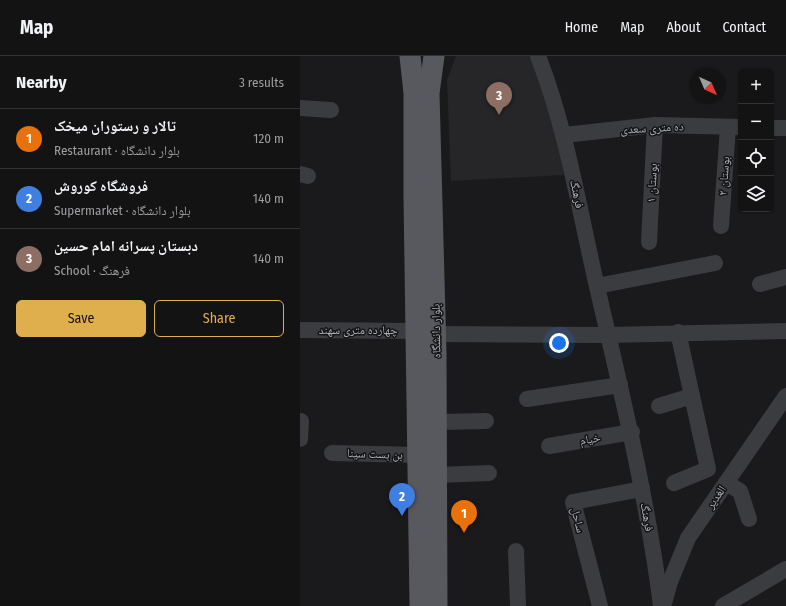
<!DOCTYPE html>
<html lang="en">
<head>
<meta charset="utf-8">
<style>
	:root { --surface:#141314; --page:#212022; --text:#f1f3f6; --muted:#9d9ea0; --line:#333234; --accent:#e0af4d }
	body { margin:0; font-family:"Fira Sans Condensed","Noto Naskh Arabic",sans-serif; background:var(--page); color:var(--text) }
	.controls { position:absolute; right:12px; top:12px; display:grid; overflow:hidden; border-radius:6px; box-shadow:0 1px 3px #0004 }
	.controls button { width:36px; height:36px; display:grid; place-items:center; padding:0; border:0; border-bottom:1px solid var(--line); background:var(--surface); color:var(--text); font:20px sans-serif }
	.compass { position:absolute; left:390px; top:12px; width:36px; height:36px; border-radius:50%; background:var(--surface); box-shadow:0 1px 3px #0004; rotate:136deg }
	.you { position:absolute; left:259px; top:287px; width:14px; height:14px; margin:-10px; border:3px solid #fff; border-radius:50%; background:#1a73e8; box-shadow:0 0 0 6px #1a73e833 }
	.badge { display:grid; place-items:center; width:26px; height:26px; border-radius:50%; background:var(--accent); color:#fff; font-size:13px; font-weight:700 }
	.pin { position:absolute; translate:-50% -33px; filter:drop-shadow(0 1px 2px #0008) }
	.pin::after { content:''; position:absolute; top:21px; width:14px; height:12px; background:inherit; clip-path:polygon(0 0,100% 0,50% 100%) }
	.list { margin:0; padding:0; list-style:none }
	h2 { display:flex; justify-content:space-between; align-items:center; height:52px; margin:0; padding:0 16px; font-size:17px }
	h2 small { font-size:13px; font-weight:400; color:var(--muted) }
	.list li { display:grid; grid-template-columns:26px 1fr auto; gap:12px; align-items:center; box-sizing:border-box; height:60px; padding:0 16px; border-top:1px solid var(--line) }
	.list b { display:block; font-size:15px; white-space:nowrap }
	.list p { margin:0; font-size:13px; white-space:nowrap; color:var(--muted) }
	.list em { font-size:13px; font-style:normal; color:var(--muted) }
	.actions { display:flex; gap:8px; padding:12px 16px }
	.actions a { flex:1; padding:9px 0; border:1px solid var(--accent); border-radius:6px; text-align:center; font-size:14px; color:var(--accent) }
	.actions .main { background:var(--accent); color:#111 }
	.icon { flex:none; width:22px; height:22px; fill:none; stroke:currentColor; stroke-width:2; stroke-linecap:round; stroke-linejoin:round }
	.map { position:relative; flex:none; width:486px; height:550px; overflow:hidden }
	header { display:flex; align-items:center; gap:24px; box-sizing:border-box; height:56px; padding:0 20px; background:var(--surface); border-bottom:1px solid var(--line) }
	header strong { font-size:19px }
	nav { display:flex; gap:22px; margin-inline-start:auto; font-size:14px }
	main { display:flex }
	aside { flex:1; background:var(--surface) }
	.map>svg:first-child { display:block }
</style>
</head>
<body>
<header>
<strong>Map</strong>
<nav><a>Home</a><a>Map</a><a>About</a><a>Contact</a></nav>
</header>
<main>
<aside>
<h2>Nearby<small>3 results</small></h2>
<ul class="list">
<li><span class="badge" style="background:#e8710a">1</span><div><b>تالار و رستوران میخک</b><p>Restaurant · بلوار دانشگاه</p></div><em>120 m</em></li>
<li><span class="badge" style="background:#3f7fe0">2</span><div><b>فروشگاه کوروش</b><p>Supermarket · بلوار دانشگاه</p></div><em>140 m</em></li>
<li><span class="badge" style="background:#8d6e63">3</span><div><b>دبستان پسرانه امام حسین</b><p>School · فرهنگ</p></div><em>140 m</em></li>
</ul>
<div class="actions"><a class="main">Save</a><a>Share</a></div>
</aside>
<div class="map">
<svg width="486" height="550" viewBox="0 0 486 550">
	<rect width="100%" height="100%" fill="#1a191b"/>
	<path fill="#262628" d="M156,0H233L257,82L264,119L151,125L147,24Z"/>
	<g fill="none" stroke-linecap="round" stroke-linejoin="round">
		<g stroke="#3b3c40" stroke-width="16">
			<path d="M238,0C266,72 278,147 295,222C320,331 347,439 361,550"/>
			<path d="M0,52L31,54"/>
			<path d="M471,72H486"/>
			<path d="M264,79L355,69L441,71"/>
			<path d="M0,118L8,120"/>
			<path d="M421,170L428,71"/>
			<path d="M349,186L355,69"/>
			<path d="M460,228L486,221"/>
			<path d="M297,230L415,207"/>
			<path d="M0,274L117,275"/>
			<path d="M136,278L308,279L486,275"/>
			<path d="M227,343L320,329"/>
			<path d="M359,350L392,340"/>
			<path d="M137,366L186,365"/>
			<path d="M0,383L1,365"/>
			<path d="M249,390L332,376"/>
			<path d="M32,397L119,399"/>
			<path d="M137,419L189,417"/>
			<path d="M374,427L408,413L378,276"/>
			<path d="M426,427L440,435L449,463"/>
			<path d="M216,495L218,550"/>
			<path d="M364,547L370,526L388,482L486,340"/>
			<path d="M300,550L273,446L342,433"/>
			<path d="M423,550L486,513"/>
		</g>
		<g stroke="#57595f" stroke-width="21">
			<path d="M110,0L114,37V141L120,550"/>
			<path d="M134,0L129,37L136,297L137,550"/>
		</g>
	</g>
	<g text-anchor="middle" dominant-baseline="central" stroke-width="3" stroke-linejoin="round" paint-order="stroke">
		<g font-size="12" fill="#adb1b9" stroke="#141416">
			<text transform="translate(352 72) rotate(-3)">ده متری سعدی</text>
			<text transform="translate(424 120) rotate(-86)">بوستان ۲</text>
			<text transform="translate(352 127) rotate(-87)">بوستان ۱</text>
			<text transform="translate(277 138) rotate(78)">فرهنگ</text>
			<text x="58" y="274">چهارده متری سهند</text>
			<text transform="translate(136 275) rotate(-91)">بلوار دانشگاه</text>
			<text transform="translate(290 383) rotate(-10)">خیام</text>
			<text transform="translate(75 398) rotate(2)">بن بست سینا</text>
			<text transform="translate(416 441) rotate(-55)">الغدیر</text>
			<text transform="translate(347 461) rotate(80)">فرهنگ</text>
			<text transform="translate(278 464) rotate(76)">ساحل</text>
		</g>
	</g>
</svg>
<div class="controls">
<button>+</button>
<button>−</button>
<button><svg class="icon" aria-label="locate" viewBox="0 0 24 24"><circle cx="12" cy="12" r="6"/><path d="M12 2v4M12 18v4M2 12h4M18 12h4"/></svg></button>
<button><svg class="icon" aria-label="layers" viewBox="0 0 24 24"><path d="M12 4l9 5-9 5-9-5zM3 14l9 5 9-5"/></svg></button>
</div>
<svg class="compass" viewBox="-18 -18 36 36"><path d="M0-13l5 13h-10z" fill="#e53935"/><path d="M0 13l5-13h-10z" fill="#9d9ea0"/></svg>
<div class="you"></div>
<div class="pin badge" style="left:164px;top:477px;background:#e8710a">1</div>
<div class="pin badge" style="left:102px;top:460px;background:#3f7fe0">2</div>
<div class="pin badge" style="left:199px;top:59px;background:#8d6e63">3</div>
</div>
</main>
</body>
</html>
